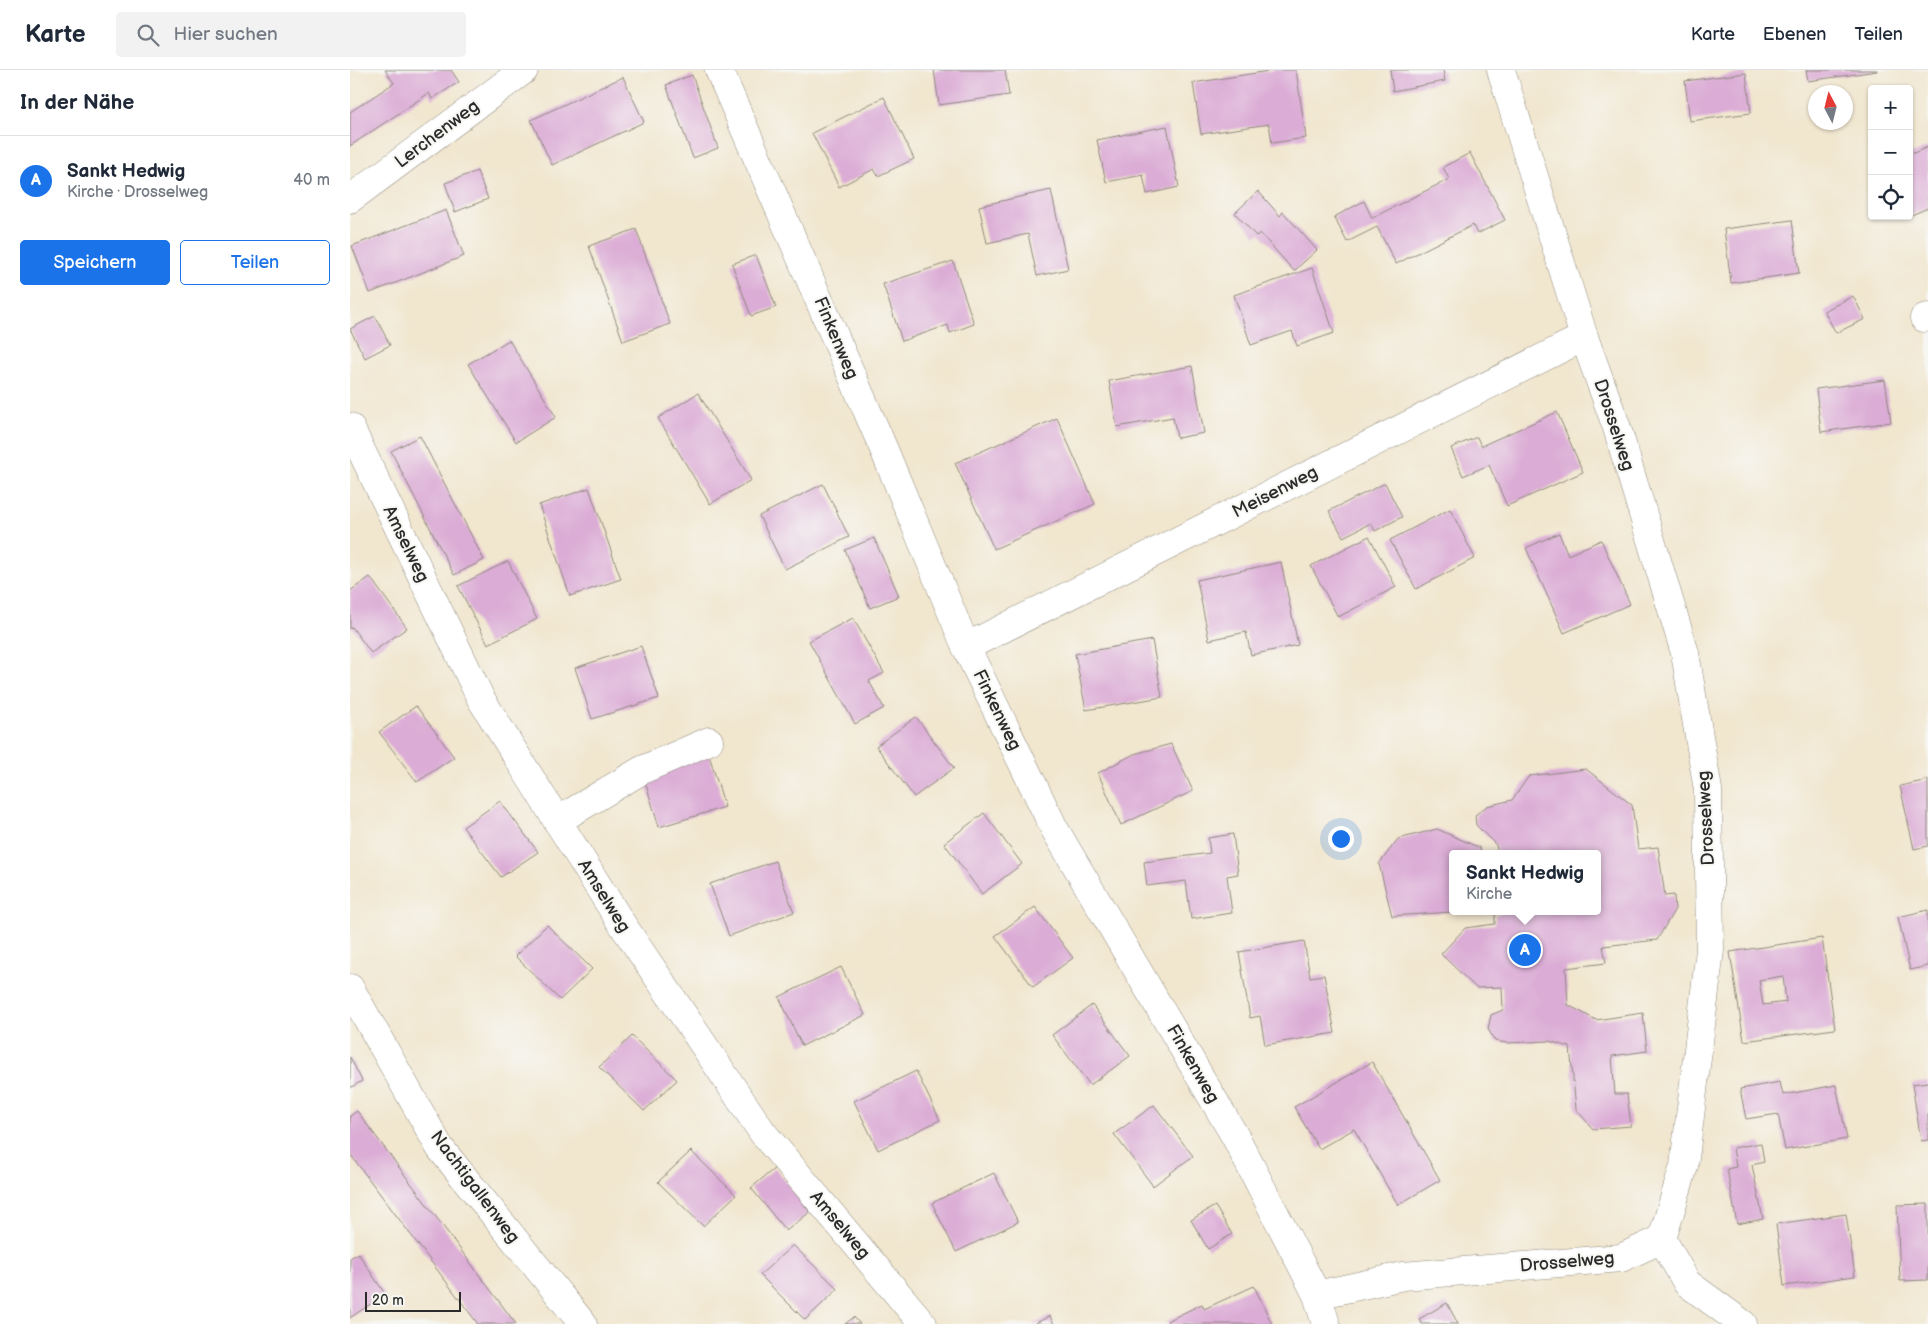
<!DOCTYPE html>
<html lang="de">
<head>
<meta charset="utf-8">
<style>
	:root { --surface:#fff; --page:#f2f2f3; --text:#1f2937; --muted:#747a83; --line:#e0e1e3; --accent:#1a73e8 }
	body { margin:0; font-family:"Balsamiq Sans",sans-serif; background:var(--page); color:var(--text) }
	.controls { position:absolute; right:15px; top:15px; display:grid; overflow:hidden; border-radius:5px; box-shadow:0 1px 4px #0004 }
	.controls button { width:45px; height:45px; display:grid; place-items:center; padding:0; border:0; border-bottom:1px solid var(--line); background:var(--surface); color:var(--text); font:25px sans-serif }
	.compass { position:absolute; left:1458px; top:15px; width:45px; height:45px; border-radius:50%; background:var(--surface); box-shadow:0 1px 4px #0004; rotate:353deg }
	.scale { position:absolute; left:15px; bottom:12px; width:96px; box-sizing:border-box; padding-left:5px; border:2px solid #2b2b2b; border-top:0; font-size:14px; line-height:18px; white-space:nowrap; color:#2b2b2b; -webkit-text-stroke:4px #f6f6f2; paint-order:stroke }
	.you { position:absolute; left:990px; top:768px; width:18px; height:18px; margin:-12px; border:4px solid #fff; border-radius:50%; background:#1a73e8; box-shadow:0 0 0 8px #1a73e833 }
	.badge { display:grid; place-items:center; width:32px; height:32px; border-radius:50%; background:var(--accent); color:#fff; font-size:16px; font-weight:700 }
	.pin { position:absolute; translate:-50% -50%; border:2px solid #fff; box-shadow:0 1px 5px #0006 }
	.popup { position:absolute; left:1099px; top:780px; width:152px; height:65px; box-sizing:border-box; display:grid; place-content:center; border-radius:5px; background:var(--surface); filter:drop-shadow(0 1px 4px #0005); font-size:16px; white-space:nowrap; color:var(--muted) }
	.popup b { font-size:19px; color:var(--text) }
	.popup::after { content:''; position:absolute; left:50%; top:100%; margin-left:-10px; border:10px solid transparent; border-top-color:var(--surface) }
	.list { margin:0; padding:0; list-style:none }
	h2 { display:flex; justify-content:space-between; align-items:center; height:65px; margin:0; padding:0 20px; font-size:21px }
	h2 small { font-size:16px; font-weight:400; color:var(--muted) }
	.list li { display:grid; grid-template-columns:32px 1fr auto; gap:15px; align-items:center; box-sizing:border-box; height:90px; padding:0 20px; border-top:1px solid var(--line) }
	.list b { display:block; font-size:19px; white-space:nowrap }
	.list p { margin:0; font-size:16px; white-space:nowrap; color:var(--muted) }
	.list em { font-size:16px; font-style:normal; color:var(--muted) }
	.actions { display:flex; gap:10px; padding:15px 20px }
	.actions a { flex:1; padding:11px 0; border:1px solid var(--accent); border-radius:5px; text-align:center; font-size:18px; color:var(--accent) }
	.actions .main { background:var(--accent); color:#fff }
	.icon { flex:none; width:28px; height:28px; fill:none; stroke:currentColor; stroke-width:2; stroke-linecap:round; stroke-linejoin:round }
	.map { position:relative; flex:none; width:1578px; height:1254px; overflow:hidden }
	header { display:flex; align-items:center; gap:30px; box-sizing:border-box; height:70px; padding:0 25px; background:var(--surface); border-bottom:1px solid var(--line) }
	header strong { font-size:24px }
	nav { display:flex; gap:28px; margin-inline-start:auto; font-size:18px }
	.search { width:350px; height:45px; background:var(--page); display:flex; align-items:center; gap:12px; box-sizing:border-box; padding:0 18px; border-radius:5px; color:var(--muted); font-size:19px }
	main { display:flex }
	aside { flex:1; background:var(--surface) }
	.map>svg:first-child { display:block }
</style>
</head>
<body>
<header>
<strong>Karte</strong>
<div class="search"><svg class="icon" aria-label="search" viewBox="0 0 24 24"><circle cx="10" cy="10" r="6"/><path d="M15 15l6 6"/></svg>Hier suchen</div>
<nav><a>Karte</a><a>Ebenen</a><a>Teilen</a></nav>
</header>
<main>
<aside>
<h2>In der Nähe<small></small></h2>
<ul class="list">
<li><span class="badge">A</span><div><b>Sankt Hedwig</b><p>Kirche · Drosselweg</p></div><em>40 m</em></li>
</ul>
<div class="actions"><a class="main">Speichern</a><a>Teilen</a></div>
</aside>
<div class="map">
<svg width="1578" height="1254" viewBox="0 0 1578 1254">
	<rect width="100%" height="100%" fill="#f6f6f2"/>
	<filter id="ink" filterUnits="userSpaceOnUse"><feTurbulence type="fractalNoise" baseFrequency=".02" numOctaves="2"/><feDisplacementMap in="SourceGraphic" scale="10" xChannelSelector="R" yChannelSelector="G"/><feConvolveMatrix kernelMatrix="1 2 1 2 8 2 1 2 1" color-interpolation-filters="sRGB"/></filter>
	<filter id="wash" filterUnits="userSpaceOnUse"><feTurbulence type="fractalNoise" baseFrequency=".0096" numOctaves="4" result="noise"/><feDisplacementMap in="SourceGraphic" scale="20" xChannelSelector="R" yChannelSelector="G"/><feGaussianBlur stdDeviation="1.12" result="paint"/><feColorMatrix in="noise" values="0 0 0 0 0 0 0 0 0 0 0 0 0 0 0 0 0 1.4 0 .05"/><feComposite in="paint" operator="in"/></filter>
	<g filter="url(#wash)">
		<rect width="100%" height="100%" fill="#f1e6ce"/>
		<g id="blocks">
			<g fill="#dbacd6" fill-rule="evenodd">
				<path d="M35,0H101L109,12L82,29L79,23L0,76V42L44,13Z"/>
				<path d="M584,0H655L659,25L589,35Z"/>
				<path d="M925,0H946L956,68L922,73L919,54L851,64L843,13Z"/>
				<path d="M1040,0H1093L1095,11L1043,21Z"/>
				<path d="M1456,0H1527V1L1458,11Z"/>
				<path d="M1396,3L1401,43L1340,51L1335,11Z"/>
				<path d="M342,5L368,78L343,88L316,15Z"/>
				<path d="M273,7L294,52L202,95L181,50Z"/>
				<path d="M534,27L564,89L528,106L524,99L489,117L462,63Z"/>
				<path d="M817,56L829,117L797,124L793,105L756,112L747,70Z"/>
				<path d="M1578,77V138L1559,146V85Z"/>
				<path d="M1120,83L1155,150L1127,164L1123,155L1046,194L1027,157L997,172L984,147L1014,131L1022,148L1099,109L1093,97Z"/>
				<path d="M127,101L138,129L105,142L95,113Z"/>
				<path d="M701,120L718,199L687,206L678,164L637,173L629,136Z"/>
				<path d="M908,121L930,146L933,142L967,180L944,201L910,163L906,166L885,143Z"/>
				<path d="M96,140L114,186L20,223L2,176Z"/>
				<path d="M1442,150L1449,203L1381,213L1374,159Z"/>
				<path d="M286,159L320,254L273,271L239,176Z"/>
				<path d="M406,185L426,237L401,246L382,194Z"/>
				<path d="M603,191L624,254L600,263L598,255L552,271L533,214Z"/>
				<path d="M962,198L984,263L947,276L942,261L901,275L884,225Z"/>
				<path d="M1503,226L1515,249L1486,263L1474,241Z"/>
				<path d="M25,246L40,275L15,288L0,259Z"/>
				<path d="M159,270L206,347L166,372L118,294Z"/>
				<path d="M842,296L854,363L827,368L823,347L767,357L759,311Z"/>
				<path d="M1535,310L1541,352L1471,362L1466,319Z"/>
				<path d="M348,323L401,410L360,434L308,348Z"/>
				<path d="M1207,342L1233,402L1157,436L1139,395L1113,406L1101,378L1127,367L1131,376Z"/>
				<path d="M707,348L745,434L644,479L605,393Z"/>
				<path d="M70,366L134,490L104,505L41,381Z"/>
				<path d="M1035,413L1052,447L1025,461L1021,453L993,467L979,441Z"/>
				<path d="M473,414L499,467L435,499L409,446Z"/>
				<path d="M239,418L271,509L220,526L189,435Z"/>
				<path d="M1100,439L1125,488L1066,519L1040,470Z"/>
				<path d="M1209,463L1218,485L1251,470L1280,534L1214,563L1176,478Z"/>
				<path d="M1019,466L1046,517L988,547L961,496Z"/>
				<path d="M524,468L549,526L520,538L495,480Z"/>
				<path d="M158,491L187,549L138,574L108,516Z"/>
				<path d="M931,492L948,575L901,585L896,562L859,570L847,510Z"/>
				<path d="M20,507L57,558L21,583L2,557L0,559V521Z"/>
				<path d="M503,548L534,603L519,611L534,638L505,654L459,571Z"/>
				<path d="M802,570L812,627L736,640L725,584Z"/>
				<path d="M291,576L309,628L242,649L225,598Z"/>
				<path d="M66,636L104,687L67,712L29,662Z"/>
				<path d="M566,647L604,698L564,727L526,676Z"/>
				<path d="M821,674L843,721L771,755L748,703L784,684Z"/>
				<path d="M359,685L375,737L309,757L293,705Z"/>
				<path d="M1236,699L1282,735L1288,779L1308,777L1315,826L1324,825L1325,839L1307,870L1253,876L1256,893L1216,898L1218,935L1246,950L1293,943L1297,981L1262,986L1265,1024H1277L1281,1056L1243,1059L1226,1039L1220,977L1199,971L1157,973L1145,971L1138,959L1141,945L1153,940L1152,917L1126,918L1091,884L1115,858L1145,854V845L1155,841H1248V784H1148L1146,775L1126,755L1125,745L1137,736L1162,730L1179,706Z"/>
				<path d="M1578,710V776L1564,779L1550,716Z"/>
				<path d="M150,731L188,782L151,807L113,757Z"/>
				<path d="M634,743L672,794L632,824L594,773Z"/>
				<path d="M1087,759L1130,778L1131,784H1102V842L1042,846L1029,794L1048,769Z"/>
				<path d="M883,764L888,804L877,806L882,843L841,849L836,811L797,816L794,792L860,783L858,768Z"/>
				<path d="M425,791L444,842L379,866L360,814Z"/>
				<path d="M685,837L723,888L683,917L645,866Z"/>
				<path d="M1578,840V896L1560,900L1548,847Z"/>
				<path d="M197,855L242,899L210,930L165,886Z"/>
				<path d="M1472,868L1485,959L1394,971L1380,882ZM1433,906L1436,932L1413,935L1409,910Z"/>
				<path d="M954,871L960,907L974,905L985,963L915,975L910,946L900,948L889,882Z"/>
				<path d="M491,897L515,945L452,976L429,927Z"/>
				<path d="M742,935L780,986L740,1015L702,965Z"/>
				<path d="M282,966L327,1010L294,1041L249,997Z"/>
				<path d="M0,987L12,1011L0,1018Z"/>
				<path d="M1022,992L1090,1110L1048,1135L1004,1059L969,1079L944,1037Z"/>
				<path d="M566,1001L590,1050L528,1080L504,1031Z"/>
				<path d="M1430,1012L1433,1025L1486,1015L1497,1069L1435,1080L1428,1044L1396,1049L1390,1019Z"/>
				<path d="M1578,1012V1070L1571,1071L1562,1014Z"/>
				<path d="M804,1035L843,1086L803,1116L764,1064Z"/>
				<path d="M7,1041L166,1254H128L0,1084V1046Z"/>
				<path d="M1411,1073L1414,1092L1402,1095L1413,1149L1387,1154L1377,1099L1386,1097L1383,1078Z"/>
				<path d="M341,1081L386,1125L353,1156L308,1112Z"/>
				<path d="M425,1098L460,1142L436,1161L401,1118Z"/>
				<path d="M644,1103L668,1152L606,1182L582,1133Z"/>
				<path d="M1578,1134V1210L1550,1211L1547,1135Z"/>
				<path d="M865,1136L882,1164L858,1179L841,1150Z"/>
				<path d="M1496,1144L1505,1206L1434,1216L1426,1154Z"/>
				<path d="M443,1175L488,1219L455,1250L410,1205Z"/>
				<path d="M8,1183L35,1224L0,1248V1188Z"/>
				<path d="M904,1216L922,1254H818L817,1251L852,1234L854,1239Z"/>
				<path d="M1097,1233L1108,1254H1072L1069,1249Z"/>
				<path d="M700,1246L704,1254H684Z"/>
				<path d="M504,1247L510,1254H495Z"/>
			</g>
		</g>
	</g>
	<g filter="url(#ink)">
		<use href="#blocks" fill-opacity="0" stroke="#8e887c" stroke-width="1"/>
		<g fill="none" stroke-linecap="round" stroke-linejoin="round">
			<defs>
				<g id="minor">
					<path d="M369,0L532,375L616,577L704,758L886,1068L967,1225L976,1254"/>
					<path d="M0,129L174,0"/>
					<path d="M1574,248L1578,247"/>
					<path d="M0,357L131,629L270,851L413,1063L573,1254"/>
					<path d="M616,577L1234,267"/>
					<path d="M207,751L292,700L359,671"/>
					<path d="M0,918L90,1078L233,1254"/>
					<path d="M1312,1169L1337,1213L1393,1254"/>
					<path d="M967,1225L1053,1206L1271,1188L1312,1169L1334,1096L1360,880L1358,720L1335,583L1267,358L1234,267L1151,0"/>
				</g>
			</defs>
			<use href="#minor" stroke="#8e887c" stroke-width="29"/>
			<use href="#minor" stroke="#fff" stroke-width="28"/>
		</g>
	</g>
	<g text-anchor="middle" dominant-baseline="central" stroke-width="4" stroke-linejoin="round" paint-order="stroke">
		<g font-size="18" fill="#2b2b2b" stroke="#f6f6f2">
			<text transform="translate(87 64) rotate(-37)">Lerchenweg</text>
			<text transform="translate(486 268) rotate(67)">Finkenweg</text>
			<text transform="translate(1264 355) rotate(72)">Drosselweg</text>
			<text transform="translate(925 422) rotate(-27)">Meisenweg</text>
			<text transform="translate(56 474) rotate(64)">Amselweg</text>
			<text transform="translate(647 640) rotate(64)">Finkenweg</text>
			<text transform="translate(1356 748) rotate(-93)">Drosselweg</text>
			<text transform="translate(254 826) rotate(58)">Amselweg</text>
			<text transform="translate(843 994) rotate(60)">Finkenweg</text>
			<text transform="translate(125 1117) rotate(53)">Nachtigallenweg</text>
			<text transform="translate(490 1155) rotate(50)">Amselweg</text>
			<text transform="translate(1217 1192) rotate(-5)">Drosselweg</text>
		</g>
	</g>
</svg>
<div class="controls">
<button>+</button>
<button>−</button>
<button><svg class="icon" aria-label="locate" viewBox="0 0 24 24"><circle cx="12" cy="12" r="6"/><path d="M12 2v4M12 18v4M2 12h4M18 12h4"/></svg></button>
</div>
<svg class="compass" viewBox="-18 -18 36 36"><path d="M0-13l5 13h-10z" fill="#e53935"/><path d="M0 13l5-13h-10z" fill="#747a83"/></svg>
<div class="scale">20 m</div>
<div class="you"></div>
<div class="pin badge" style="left:1175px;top:880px">A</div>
<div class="popup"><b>Sankt Hedwig</b>Kirche</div>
</div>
</main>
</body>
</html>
